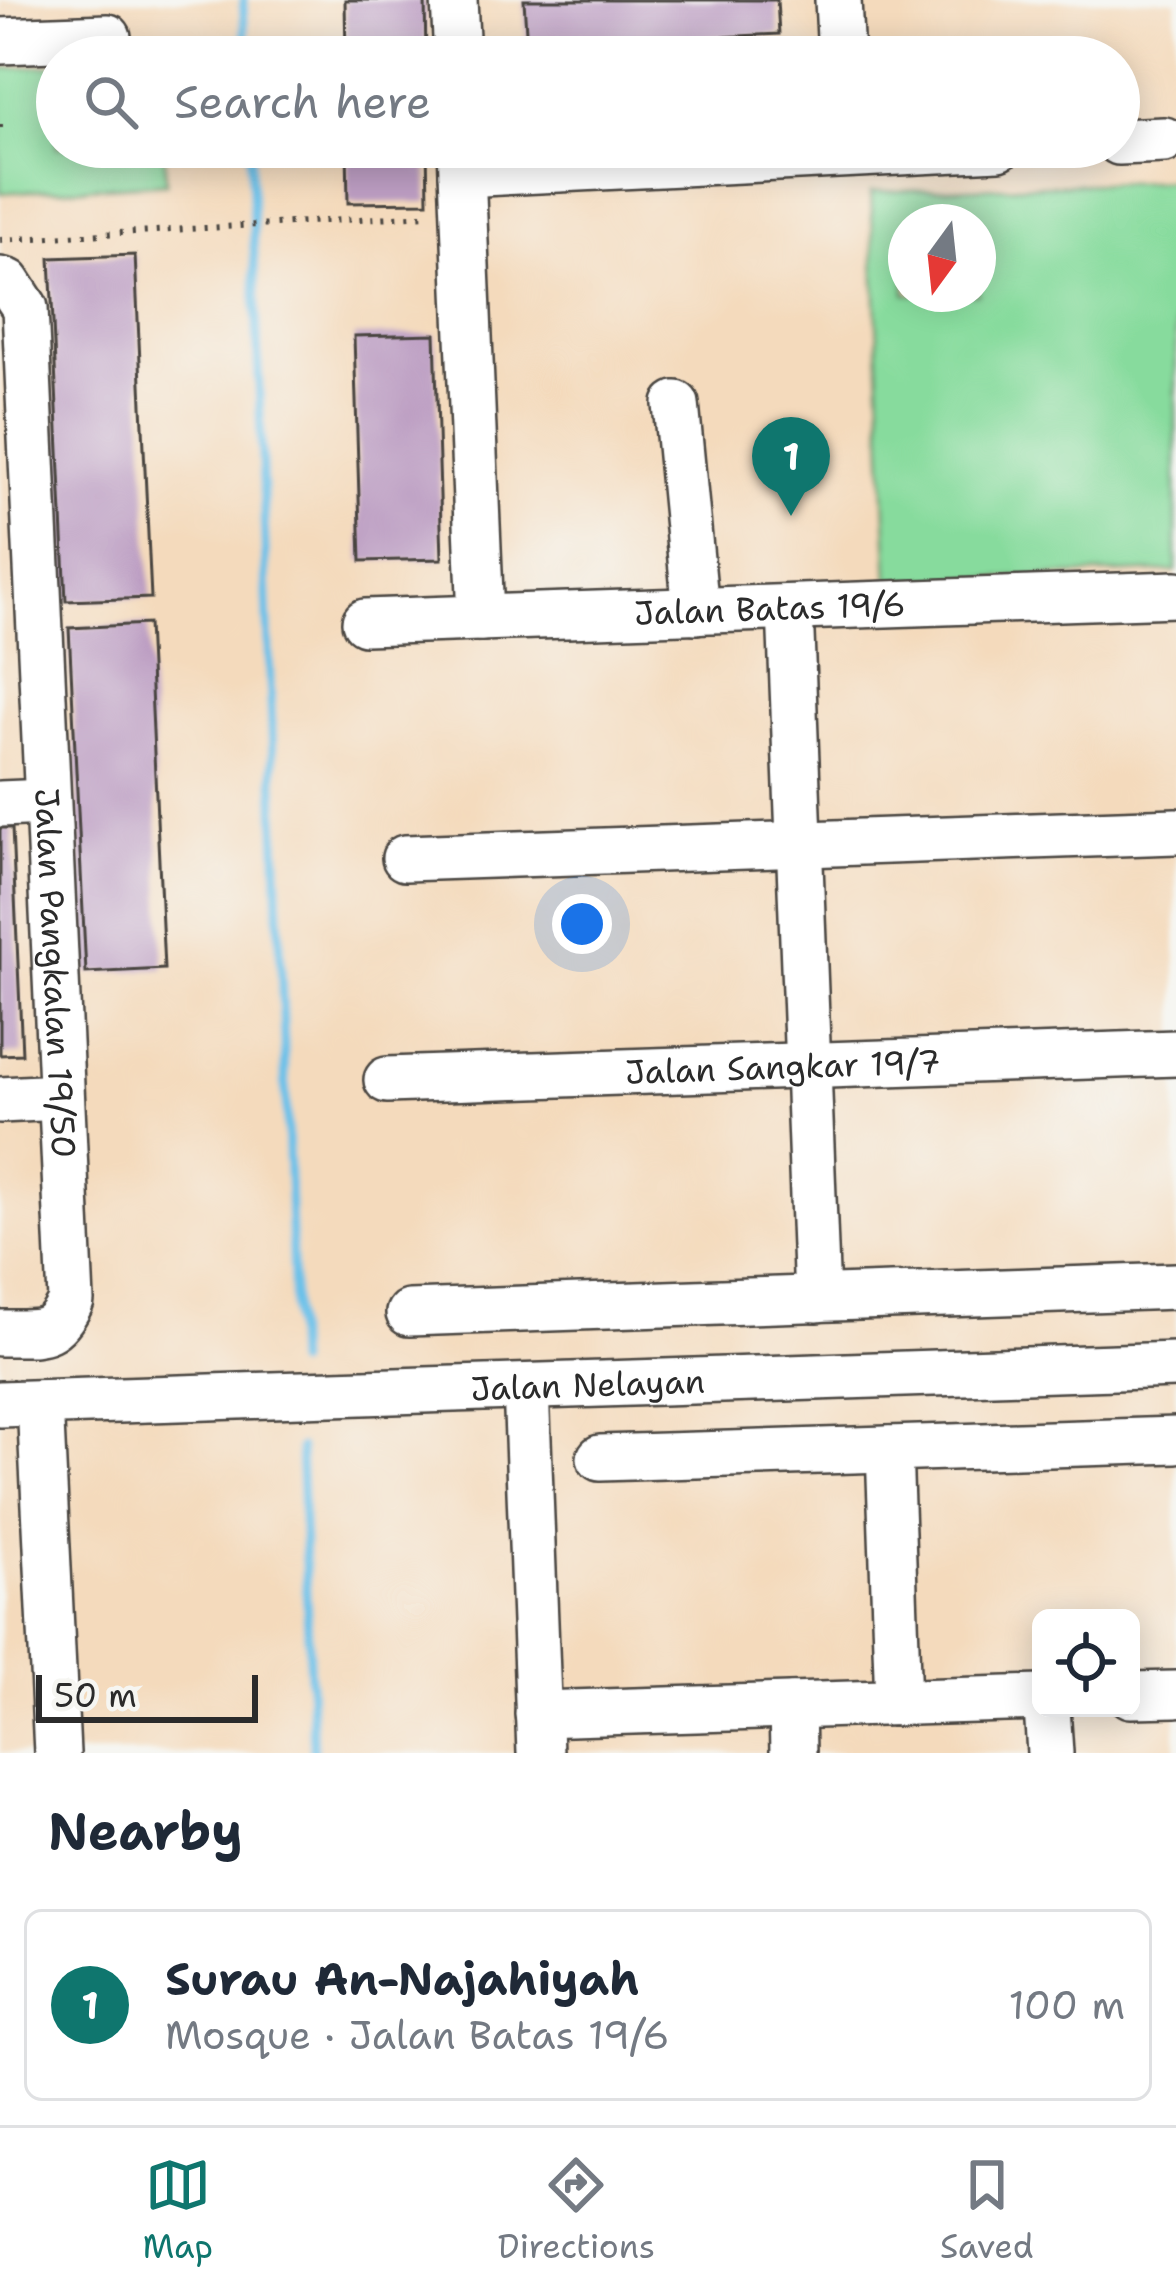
<!DOCTYPE html>
<html lang="en">
<head>
<meta charset="utf-8">
<style>
	:root { --surface:#fff; --page:#f2f2f3; --text:#1f2937; --muted:#747a83; --line:#e0e1e3; --accent:#0f766e }
	body { margin:0; font-family:"Shantell Sans",sans-serif; background:var(--page); color:var(--text) }
	.controls { position:absolute; right:36px; bottom:36px; display:grid; overflow:hidden; border-radius:18px; box-shadow:0 6px 30px #0003 }
	.controls button { width:108px; height:108px; display:grid; place-items:center; padding:0; border:0; border-bottom:3px solid var(--line); background:var(--surface); color:var(--text); font:60px sans-serif }
	.compass { position:absolute; left:888px; top:204px; width:108px; height:108px; border-radius:50%; background:var(--surface); box-shadow:0 6px 30px #0003; rotate:195deg }
	.scale { position:absolute; left:36px; bottom:30px; width:222px; box-sizing:border-box; padding-left:12px; border:6px solid #2b2b2b; border-top:0; font-size:33px; line-height:42px; white-space:nowrap; color:#2b2b2b; -webkit-text-stroke:9px #f6f6f2; paint-order:stroke }
	.you { position:absolute; left:582px; top:924px; width:42px; height:42px; margin:-30px; border:9px solid #fff; border-radius:50%; background:#1a73e8; box-shadow:0 0 0 18px #1a73e833 }
	.badge { display:grid; place-items:center; width:78px; height:78px; border-radius:50%; background:var(--accent); color:#fff; font-size:39px; font-weight:700 }
	.pin { position:absolute; translate:-50% -99px; filter:drop-shadow(0 3px 6px #0008) }
	.pin::after { content:''; position:absolute; top:63px; width:42px; height:36px; background:inherit; clip-path:polygon(0 0,100% 0,50% 100%) }
	.list { margin:0; padding:0; list-style:none }
	h2 { display:flex; justify-content:space-between; align-items:center; height:156px; margin:0; padding:0 48px; font-size:51px }
	h2 small { font-size:39px; font-weight:400; color:var(--muted) }
	.list li { display:grid; grid-template-columns:78px 1fr auto; gap:36px; align-items:center; box-sizing:border-box; height:192px; margin:0 24px 24px; padding:0 24px; border:3px solid var(--line); border-radius:18px }
	.list b { display:block; font-size:45px; white-space:nowrap }
	.list p { margin:0; font-size:39px; white-space:nowrap; color:var(--muted) }
	.list em { font-size:39px; font-style:normal; color:var(--muted) }
	.icon { flex:none; width:66px; height:66px; fill:none; stroke:currentColor; stroke-width:2; stroke-linecap:round; stroke-linejoin:round }
	.map { position:relative; flex:none; width:1176px; height:1753px; overflow:hidden }
	.search { position:absolute; background:var(--surface); box-shadow:0 6px 30px #0003; left:36px; right:36px; top:36px; height:132px; display:flex; align-items:center; gap:30px; box-sizing:border-box; padding:0 42px; border-radius:66px; color:var(--muted); font-size:45px }
	.sheet { height:372px; background:var(--surface) }
	nav { display:flex; justify-content:space-around; align-items:center; box-sizing:border-box; height:168px; border-top:3px solid var(--line); background:var(--surface); font-size:33px; color:var(--muted) }
	nav a { display:grid; justify-items:center; gap:6px }
	nav .on { color:var(--accent) }
	.map>svg:first-child { display:block }
</style>
</head>
<body>
<div class="map">
<svg width="1176" height="1753" viewBox="0 0 1176 1753">
	<rect width="100%" height="100%" fill="#f6f6f2"/>
	<filter id="ink" filterUnits="userSpaceOnUse"><feTurbulence type="fractalNoise" baseFrequency=".00833" numOctaves="2"/><feDisplacementMap in="SourceGraphic" scale="24" xChannelSelector="R" yChannelSelector="G"/><feConvolveMatrix kernelMatrix="1 2 1 2 8 2 1 2 1" color-interpolation-filters="sRGB"/></filter>
	<filter id="wash" filterUnits="userSpaceOnUse"><feTurbulence type="fractalNoise" baseFrequency=".004" numOctaves="4" result="noise"/><feDisplacementMap in="SourceGraphic" scale="48" xChannelSelector="R" yChannelSelector="G"/><feGaussianBlur stdDeviation="2.7" result="paint"/><feColorMatrix in="noise" values="0 0 0 0 0 0 0 0 0 0 0 0 0 0 0 0 0 1.4 0 .05"/><feComposite in="paint" operator="in"/></filter>
	<g filter="url(#wash)">
		<rect width="100%" height="100%" fill="#f4dabc"/>
		<g fill="#87db9d" stroke="#598364" stroke-width="3" fill-rule="evenodd">
			<path d="M57,65V147H164L166,183L0,193V69Z"/>
			<path d="M1176,180V571L889,582L871,192ZM906,222H978V294H906Z"/>
		</g>
		<g fill="none" stroke-linecap="round" stroke-linejoin="round">
			<g stroke="#6cc1e9" stroke-width="9">
				<path d="M243,0L246,57"/>
				<path d="M250,147L296,1364"/>
				<path d="M300,1448L313,1753"/>
			</g>
		</g>
		<g id="blocks">
			<g fill="#bc9dc2">
				<path d="M345,0H425L426,57H346Z"/>
				<path d="M524,0H777L779,34L527,47Z"/>
				<path d="M781,48L782,57H694V53Z"/>
				<path d="M347,147H427L428,202L348,203Z"/>
				<path d="M135,255L151,598L66,601L50,258Z"/>
				<path d="M435,334L442,559L361,561L354,336Z"/>
				<path d="M148,624L164,969L86,973L69,628Z"/>
				<path d="M0,828H12L22,1054L0,1055Z"/>
			</g>
		</g>
	</g>
	<g filter="url(#ink)">
		<use href="#blocks" fill-opacity="0" stroke="#494541" stroke-width="3"/>
		<g fill="none" stroke-linecap="round" stroke-linejoin="round">
			<defs>
				<g id="minor">
					<path d="M454,0L457,57"/>
					<path d="M838,0L841,57"/>
					<path d="M0,41L108,37"/>
					<path d="M1119,142L1164,140"/>
					<path d="M461,148L481,618"/>
					<path d="M462,174L999,147"/>
					<path id="s1" d="M0,280L8,282L25,308L71,1301C52,1340 39,1332 0,1333"/>
					<path d="M676,404L696,611"/>
					<path d="M790,608L817,1299"/>
					<path id="s2" d="M365,622L1176,594"/>
					<path d="M0,804L47,802"/>
					<path d="M405,858L1176,831"/>
					<path id="s3" d="M387,1080L1176,1053"/>
					<path d="M0,1100L61,1097"/>
					<path d="M409,1313L1176,1286"/>
					<path d="M526,1387L540,1753"/>
					<path d="M40,1403L57,1753"/>
					<path id="s4" d="M0,1404L1176,1365"/>
					<path d="M889,1449L898,1703"/>
					<path d="M600,1458L1176,1440"/>
					<path d="M1131,1695L1176,1694"/>
					<path d="M792,1706L793,1753"/>
					<path d="M1047,1708L1050,1753"/>
					<path d="M538,1714L1041,1698"/>
				</g>
			</defs>
			<use href="#minor" stroke="#494541" stroke-width="50"/>
			<g stroke="#494541" stroke-width="6" stroke-dasharray="3 9" stroke-linecap="butt">
				<path d="M0,125V131"/>
				<path d="M0,240L428,215"/>
			</g>
			<use href="#minor" stroke="#fff" stroke-width="45"/>
		</g>
	</g>
	<g text-anchor="middle" dominant-baseline="central" stroke-width="10" stroke-linejoin="round" paint-order="stroke">
		<g font-size="33" fill="#2b2b2b" stroke="#f6f6f2">
			<text stroke="none"><textPath href="#s2" startOffset="405">Jalan Batas 19/6</textPath></text>
			<text stroke="none"><textPath href="#s1" startOffset="705">Jalan Pangkalan 19/50</textPath></text>
			<text stroke="none"><textPath href="#s3" startOffset="396">Jalan Sangkar 19/7</textPath></text>
			<text stroke="none"><textPath href="#s4" startOffset="588">Jalan Nelayan</textPath></text>
		</g>
	</g>
</svg>
<div class="controls">
<button><svg class="icon" aria-label="locate" viewBox="0 0 24 24"><circle cx="12" cy="12" r="6"/><path d="M12 2v4M12 18v4M2 12h4M18 12h4"/></svg></button>
</div>
<svg class="compass" viewBox="-18 -18 36 36"><path d="M0-13l5 13h-10z" fill="#e53935"/><path d="M0 13l5-13h-10z" fill="#747a83"/></svg>
<div class="scale">50 m</div>
<div class="you"></div>
<div class="pin badge" style="left:791px;top:516px">1</div>
<div class="search"><svg class="icon" aria-label="search" viewBox="0 0 24 24"><circle cx="10" cy="10" r="6"/><path d="M15 15l6 6"/></svg>Search here</div>
</div>
<section class="sheet">
<h2>Nearby<small></small></h2>
<ul class="list">
<li><span class="badge">1</span><div><b>Surau An-Najahiyah</b><p>Mosque · Jalan Batas 19/6</p></div><em>100 m</em></li>
</ul>
</section>
<nav>
<a class="on"><svg class="icon" aria-label="map" viewBox="0 0 24 24"><path d="M3 6l6-2 6 2 6-2v14l-6 2-6-2-6 2zM9 4v14M15 6v14"/></svg>Map</a>
<a><svg class="icon" aria-label="directions" viewBox="0 0 24 24"><path d="M12 3l9 9-9 9-9-9zM9 14v-3h6M13 9l2 2-2 2"/></svg>Directions</a>
<a><svg class="icon" aria-label="saved" viewBox="0 0 24 24"><path d="M7 4h10v16l-5-4-5 4z"/></svg>Saved</a>
</nav>
</body>
</html>
